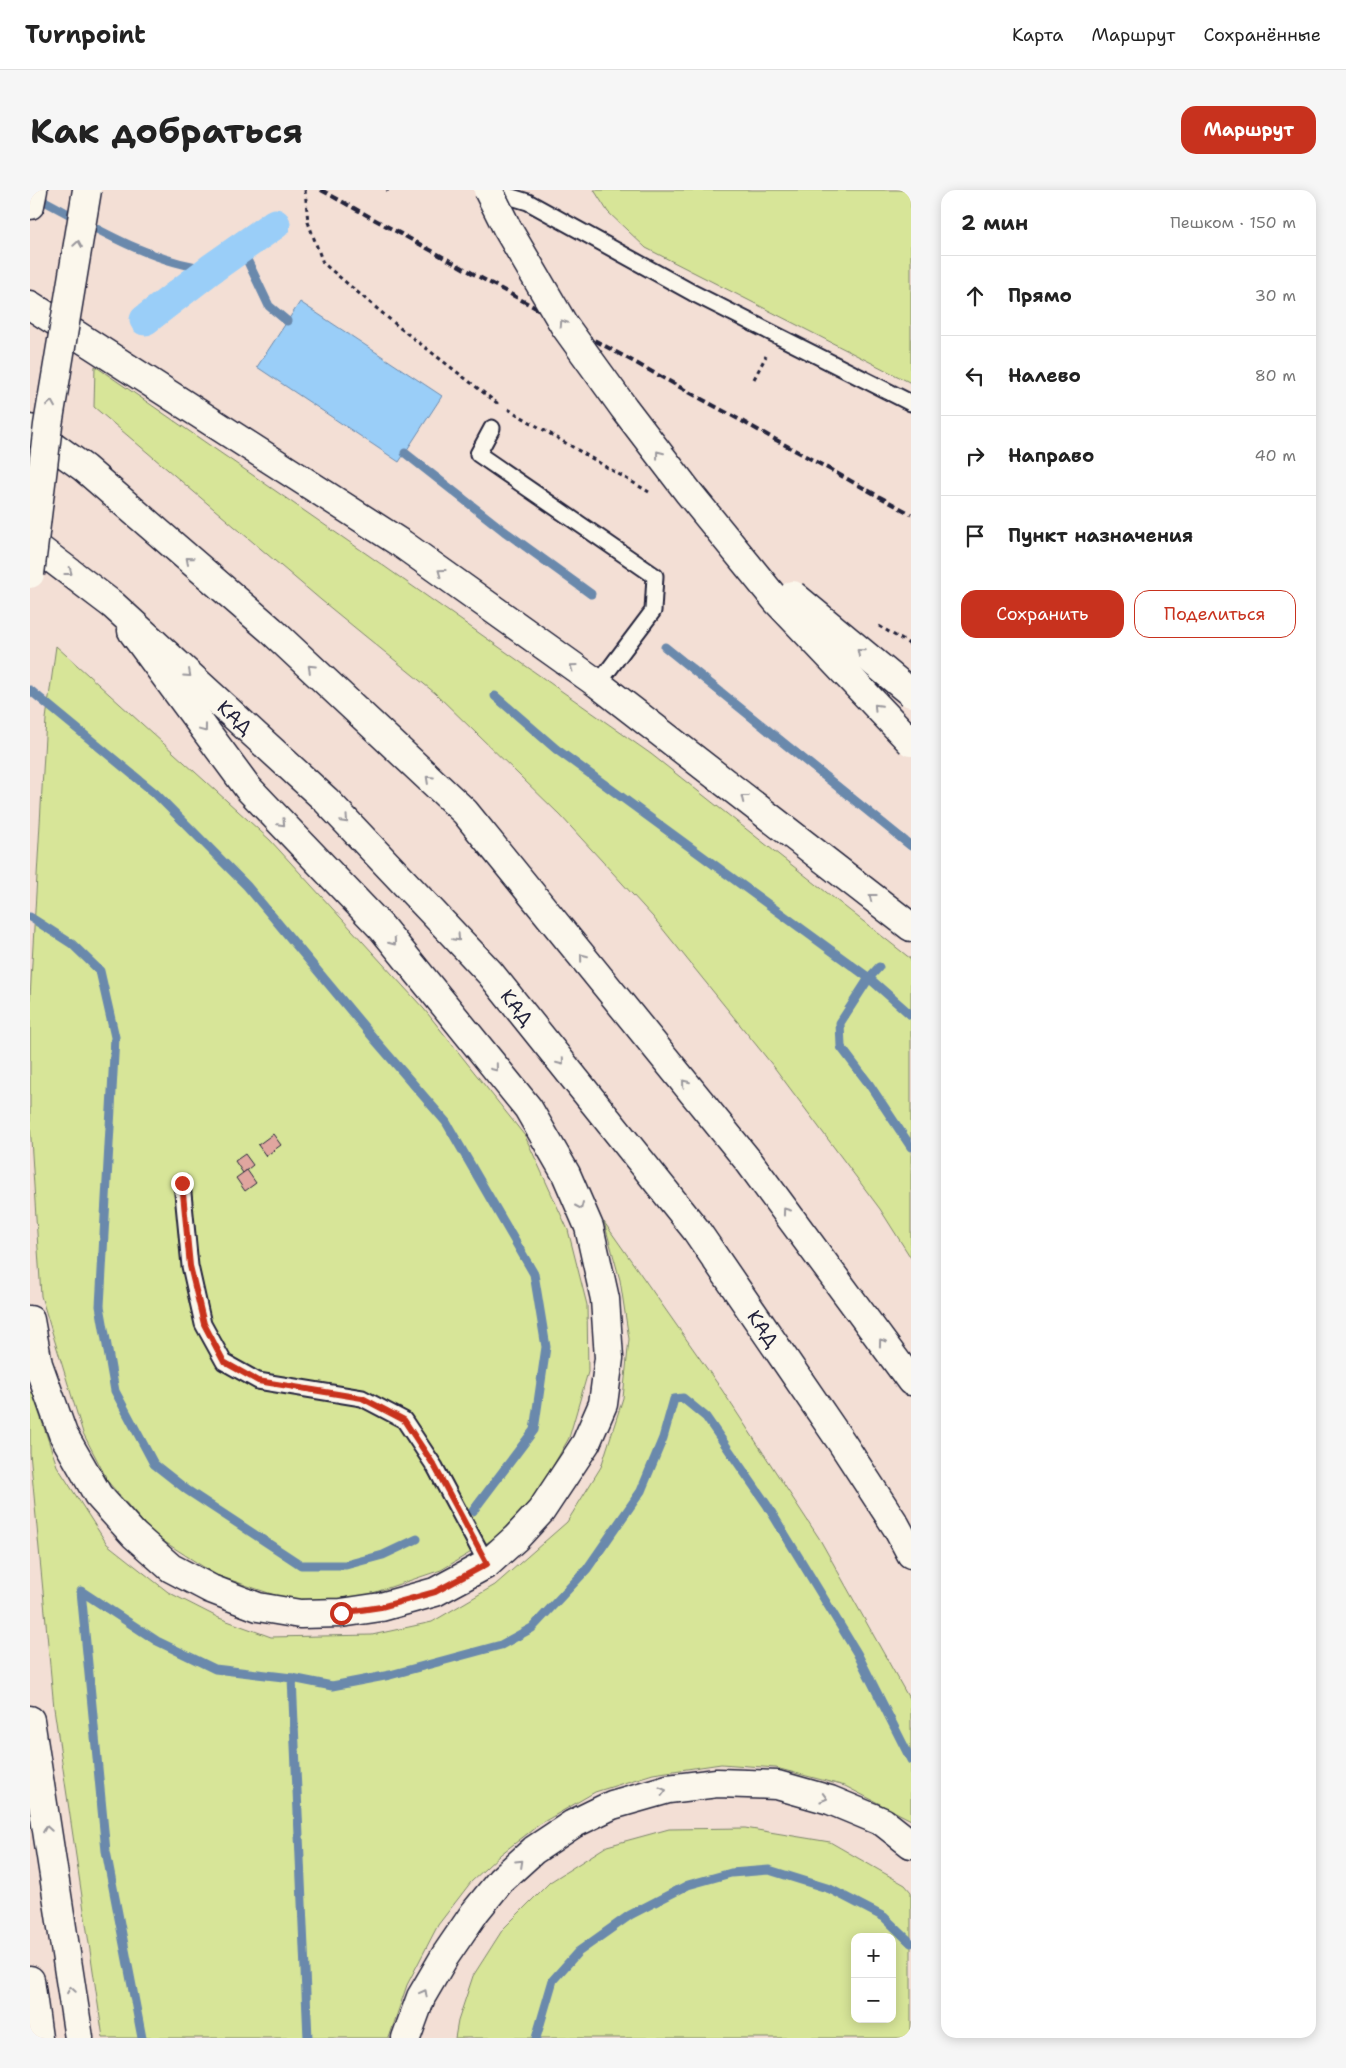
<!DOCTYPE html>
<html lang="ru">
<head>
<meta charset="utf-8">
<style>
	:root { --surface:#fff; --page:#f6f6f6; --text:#222; --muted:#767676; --line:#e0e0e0; --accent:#c8321e }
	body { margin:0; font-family:"Shantell Sans",sans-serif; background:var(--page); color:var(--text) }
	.controls { position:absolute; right:15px; bottom:15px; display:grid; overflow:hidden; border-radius:10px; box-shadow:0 2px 12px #0003 }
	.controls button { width:45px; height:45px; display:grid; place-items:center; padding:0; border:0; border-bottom:1px solid var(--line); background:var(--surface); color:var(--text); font:25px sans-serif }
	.stop { position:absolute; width:15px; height:15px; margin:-11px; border:4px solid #c8321e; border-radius:50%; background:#fff }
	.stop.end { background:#c8321e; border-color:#fff; box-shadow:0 1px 5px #0008 }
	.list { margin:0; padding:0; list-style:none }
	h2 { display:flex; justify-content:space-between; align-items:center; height:65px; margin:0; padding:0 20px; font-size:21px }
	h2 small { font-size:16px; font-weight:400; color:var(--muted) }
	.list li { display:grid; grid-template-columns:32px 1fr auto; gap:15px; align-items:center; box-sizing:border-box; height:80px; padding:0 20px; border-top:1px solid var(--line) }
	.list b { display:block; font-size:19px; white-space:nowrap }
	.list em { font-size:16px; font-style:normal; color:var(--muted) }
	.actions { display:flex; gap:10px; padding:15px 20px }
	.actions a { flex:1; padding:11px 0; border:1px solid var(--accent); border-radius:15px; text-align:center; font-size:18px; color:var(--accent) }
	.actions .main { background:var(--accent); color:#fff }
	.icon { flex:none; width:28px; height:28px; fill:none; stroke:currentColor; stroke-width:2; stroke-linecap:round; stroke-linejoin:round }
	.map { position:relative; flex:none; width:881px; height:1848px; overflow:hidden; border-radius:15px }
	header { display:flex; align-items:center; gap:30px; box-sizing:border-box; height:70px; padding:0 25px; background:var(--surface); border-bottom:1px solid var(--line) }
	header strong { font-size:24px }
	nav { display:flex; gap:28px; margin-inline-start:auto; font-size:18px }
	.intro { display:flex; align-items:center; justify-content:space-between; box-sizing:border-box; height:120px; padding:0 30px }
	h1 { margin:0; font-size:35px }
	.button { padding:12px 22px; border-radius:15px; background:var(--accent); color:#fff; font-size:18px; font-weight:700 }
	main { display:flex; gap:30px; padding:0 30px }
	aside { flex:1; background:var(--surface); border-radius:15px; box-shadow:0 2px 12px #0003 }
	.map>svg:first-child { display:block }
</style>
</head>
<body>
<header>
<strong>Turnpoint</strong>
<nav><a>Карта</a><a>Маршрут</a><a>Сохранённые</a></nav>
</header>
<div class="intro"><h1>Как добраться</h1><a class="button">Маршрут</a></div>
<main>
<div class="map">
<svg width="881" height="1848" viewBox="0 0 881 1848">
	<rect width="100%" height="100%" fill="#f3dfd5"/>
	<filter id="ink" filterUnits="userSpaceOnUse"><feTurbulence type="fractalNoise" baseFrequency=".02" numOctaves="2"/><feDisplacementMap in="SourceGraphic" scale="10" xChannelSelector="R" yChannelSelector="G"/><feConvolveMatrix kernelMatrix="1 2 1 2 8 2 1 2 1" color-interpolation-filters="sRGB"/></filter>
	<g filter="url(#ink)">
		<g fill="#d7e598" stroke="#7c846a" fill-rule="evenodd">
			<path d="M564,0H881V193L616,58L578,22Z"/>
			<path d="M65,176L341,367L621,564L881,769V1068L850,1019L744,877L623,727L531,626L405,503L291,410L64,217Z"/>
			<path d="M26,456L240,650L394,819L495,946L538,1040L557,1115L558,1182L539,1248L507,1304L465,1348L411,1380L322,1410L256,1409L186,1385L124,1345L79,1293L53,1243L11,1106L0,933V808L16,529Z"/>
			<path d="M574,1032L692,1200L789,1348L881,1512V1630L815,1596L746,1578L691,1574L623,1584L565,1602L510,1634L471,1664L441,1692L408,1735L377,1795L359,1848H73L24,1518L0,1263V1202H2L27,1276L77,1354L138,1402L189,1428L241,1447L342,1445L402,1432L465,1395L537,1332L571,1277L593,1208L599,1149L590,1090Z"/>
			<path d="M715,1638L800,1652L875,1695L881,1702V1848H425L428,1831L443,1786L473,1739L520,1692L577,1656L639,1639ZM825,1747H862V1829H825Z"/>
		</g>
		<path fill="#9acef8" stroke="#6a89ac" d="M270,112L412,206L369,272L227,177Z"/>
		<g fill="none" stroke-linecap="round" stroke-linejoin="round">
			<g stroke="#6a89ac" stroke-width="9">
				<path d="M5,6C59,34 119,73 181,79"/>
				<path d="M211,57L239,116L257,131"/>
				<path d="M375,263L474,341L561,404"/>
				<path d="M635,457L881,656"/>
				<path d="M0,500L125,603L217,696L346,851L416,932L504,1084L516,1157L504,1240L443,1321"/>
				<path d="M465,506L526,559L839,788L849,777"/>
				<path d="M0,727L42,754L70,781L85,847L70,1116L85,1201L124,1274L157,1300L271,1375H316L353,1365L387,1349"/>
				<path d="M881,825L839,788L810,833L811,857L839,894L881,957"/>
				<path d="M262,1488L302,1496L360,1485L471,1455L502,1438L557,1379L611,1301L633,1248L644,1209L653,1208L676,1227L737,1315L827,1463L881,1570"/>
				<path d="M112,1848L76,1661L51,1401L127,1451L185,1479L262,1488L278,1848"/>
				<path d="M506,1848L523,1790L548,1762L600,1725L658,1695L701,1683L739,1680L800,1699L854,1727L881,1753"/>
			</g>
			<path stroke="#9acef8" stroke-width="31" d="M115,130L181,79L245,34"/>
		</g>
		<g fill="#e0a69f" stroke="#22223b">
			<path d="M243,944L251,955L236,966L228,955Z"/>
			<path d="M215,964L223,975L213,983L205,971Z"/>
			<path d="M217,980L226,993L215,1001L206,988Z"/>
		</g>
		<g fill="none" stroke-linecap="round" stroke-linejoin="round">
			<defs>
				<g id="lane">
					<path d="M458,0L498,12L663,103L881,213"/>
					<path d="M462,238L448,264L625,386L623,421L568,494"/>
					<path d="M152,993L160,1076L173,1134L194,1172L228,1191L332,1208L374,1230L405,1277L457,1374"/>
				</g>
				<g id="secondary">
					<path d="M0,15L3,0"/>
					<path d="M0,115L372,354L568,494L881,737"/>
					<path d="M0,1130L8,1174L33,1244L68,1305L104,1345L141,1378L181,1399L228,1417L270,1424L311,1423L351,1417L405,1402L457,1374L486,1348L511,1321L556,1253L573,1214L579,1168L575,1109L559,1037L536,984L498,918L352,738L218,598L102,441"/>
					<path d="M0,1530L49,1848"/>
					<path d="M0,1790L8,1848"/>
				</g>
				<g id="highway">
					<path d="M0,239L54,278L241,440L435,622L720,973L881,1191"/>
					<path id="s1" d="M0,352L83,415L296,610L460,783L666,1040L812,1253L866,1336L881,1364"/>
					<path d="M376,1848L391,1807L415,1766L445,1722L471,1690L504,1660L543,1634L582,1615L638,1599L687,1593L747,1595L800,1610L853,1632L881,1654"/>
				</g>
			</defs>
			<use href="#lane" stroke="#22223b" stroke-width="19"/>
			<use href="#secondary" stroke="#22223b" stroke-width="31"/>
			<use href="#highway" stroke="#22223b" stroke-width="31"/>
			<g stroke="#22223b" stroke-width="3" stroke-dasharray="4 4" stroke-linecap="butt">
				<path d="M275,0L278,32L293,73L370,138L467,213L466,216"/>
				<path d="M356,0H359"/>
				<path d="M724,189L736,166"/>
				<path d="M478,219L619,302"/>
				<path d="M849,436L881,455"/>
			</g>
			<use href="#lane" stroke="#fbf7ec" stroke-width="15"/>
			<use href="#secondary" stroke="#fbf7ec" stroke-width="28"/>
			<use href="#highway" stroke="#fbf7ec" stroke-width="28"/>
			<path stroke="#22223b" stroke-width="4" stroke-dasharray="8 4" stroke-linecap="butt" d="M291,0L881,324"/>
			<defs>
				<g id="secondary-bridge">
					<path d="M458,0L477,38L534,135L594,218L659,303L746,410L881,552"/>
					<path d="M0,384L18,235L57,0"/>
					<path d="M763,405L881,503"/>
				</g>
			</defs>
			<use href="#secondary-bridge" stroke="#22223b" stroke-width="31" stroke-linecap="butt"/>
			<use href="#secondary-bridge" stroke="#fbf7ec" stroke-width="28"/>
		</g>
		<defs><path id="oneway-chevron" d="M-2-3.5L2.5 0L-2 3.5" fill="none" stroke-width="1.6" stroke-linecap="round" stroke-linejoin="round" transform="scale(1.25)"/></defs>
		<g stroke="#99979c">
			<use href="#oneway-chevron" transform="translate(48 54) rotate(-81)"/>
			<use href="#oneway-chevron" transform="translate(533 133) rotate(-123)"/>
			<use href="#oneway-chevron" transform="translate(21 214) rotate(-81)"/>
			<use href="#oneway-chevron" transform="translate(629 264) rotate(-128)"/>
			<use href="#oneway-chevron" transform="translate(159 370) rotate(-139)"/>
			<use href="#oneway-chevron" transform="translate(39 382) rotate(37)"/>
			<use href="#oneway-chevron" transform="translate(411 382) rotate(-144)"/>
			<use href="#oneway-chevron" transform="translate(830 462) rotate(-140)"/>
			<use href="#oneway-chevron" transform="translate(543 477) rotate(-144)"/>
			<use href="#oneway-chevron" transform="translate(281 478) rotate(-137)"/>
			<use href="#oneway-chevron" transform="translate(158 484) rotate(42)"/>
			<use href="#oneway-chevron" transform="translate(847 517) rotate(-133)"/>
			<use href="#oneway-chevron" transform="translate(174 539) rotate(53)"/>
			<use href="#oneway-chevron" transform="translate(399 589) rotate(-137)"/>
			<use href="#oneway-chevron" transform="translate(714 608) rotate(-142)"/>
			<use href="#oneway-chevron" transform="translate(315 630) rotate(47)"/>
			<use href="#oneway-chevron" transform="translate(252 633) rotate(46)"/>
			<use href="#oneway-chevron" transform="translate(842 707) rotate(-142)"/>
			<use href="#oneway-chevron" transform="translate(427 748) rotate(47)"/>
			<use href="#oneway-chevron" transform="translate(363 752) rotate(51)"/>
			<use href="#oneway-chevron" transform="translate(553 767) rotate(-129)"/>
			<use href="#oneway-chevron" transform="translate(531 872) rotate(51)"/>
			<use href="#oneway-chevron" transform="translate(465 878) rotate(51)"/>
			<use href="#oneway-chevron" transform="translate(655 893) rotate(-129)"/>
			<use href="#oneway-chevron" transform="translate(550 1016) rotate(66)"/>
			<use href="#oneway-chevron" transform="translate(756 1021) rotate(-126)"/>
			<use href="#oneway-chevron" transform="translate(852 1152) rotate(-126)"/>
			<use href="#oneway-chevron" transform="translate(633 1601) rotate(-14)"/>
			<use href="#oneway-chevron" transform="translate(794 1608) rotate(16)"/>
			<use href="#oneway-chevron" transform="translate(17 1639) rotate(-99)"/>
			<use href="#oneway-chevron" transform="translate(490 1673) rotate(-43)"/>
			<use href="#oneway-chevron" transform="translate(41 1800) rotate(-99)"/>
			<use href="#oneway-chevron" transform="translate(394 1803) rotate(-62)"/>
		</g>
	</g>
	<g fill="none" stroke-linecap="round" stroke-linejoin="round" filter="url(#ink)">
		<path stroke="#c8321e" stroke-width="6" d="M152,993L160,1076L174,1134L194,1172L228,1191L332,1208L374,1230L405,1277L457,1374L405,1402L351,1417L311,1423"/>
	</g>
	<g text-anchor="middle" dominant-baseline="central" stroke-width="5" stroke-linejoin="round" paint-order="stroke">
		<g font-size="19" fill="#22223b" stroke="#fbf7ec">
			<text stroke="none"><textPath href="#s1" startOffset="270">КАД</textPath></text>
			<text stroke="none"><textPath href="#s1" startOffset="675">КАД</textPath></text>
			<text stroke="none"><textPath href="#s1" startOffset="1080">КАД</textPath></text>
		</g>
	</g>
</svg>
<div class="controls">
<button>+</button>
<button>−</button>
</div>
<div class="stop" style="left:311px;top:1423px"></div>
<div class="stop end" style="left:152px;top:993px"></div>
</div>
<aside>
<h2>2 мин<small>Пешком · 150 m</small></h2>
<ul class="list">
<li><svg class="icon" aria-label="ahead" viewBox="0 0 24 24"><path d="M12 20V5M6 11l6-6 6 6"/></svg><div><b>Прямо</b></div><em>30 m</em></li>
<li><svg class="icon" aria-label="left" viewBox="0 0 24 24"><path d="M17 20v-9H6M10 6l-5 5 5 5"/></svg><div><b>Налево</b></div><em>80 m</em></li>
<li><svg class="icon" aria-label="right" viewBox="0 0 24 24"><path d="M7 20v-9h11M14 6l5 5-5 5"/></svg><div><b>Направо</b></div><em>40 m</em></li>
<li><svg class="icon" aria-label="arrive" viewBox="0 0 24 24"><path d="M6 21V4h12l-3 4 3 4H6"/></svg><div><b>Пункт назначения</b></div></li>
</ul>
<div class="actions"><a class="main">Сохранить</a><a>Поделиться</a></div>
</aside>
</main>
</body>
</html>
